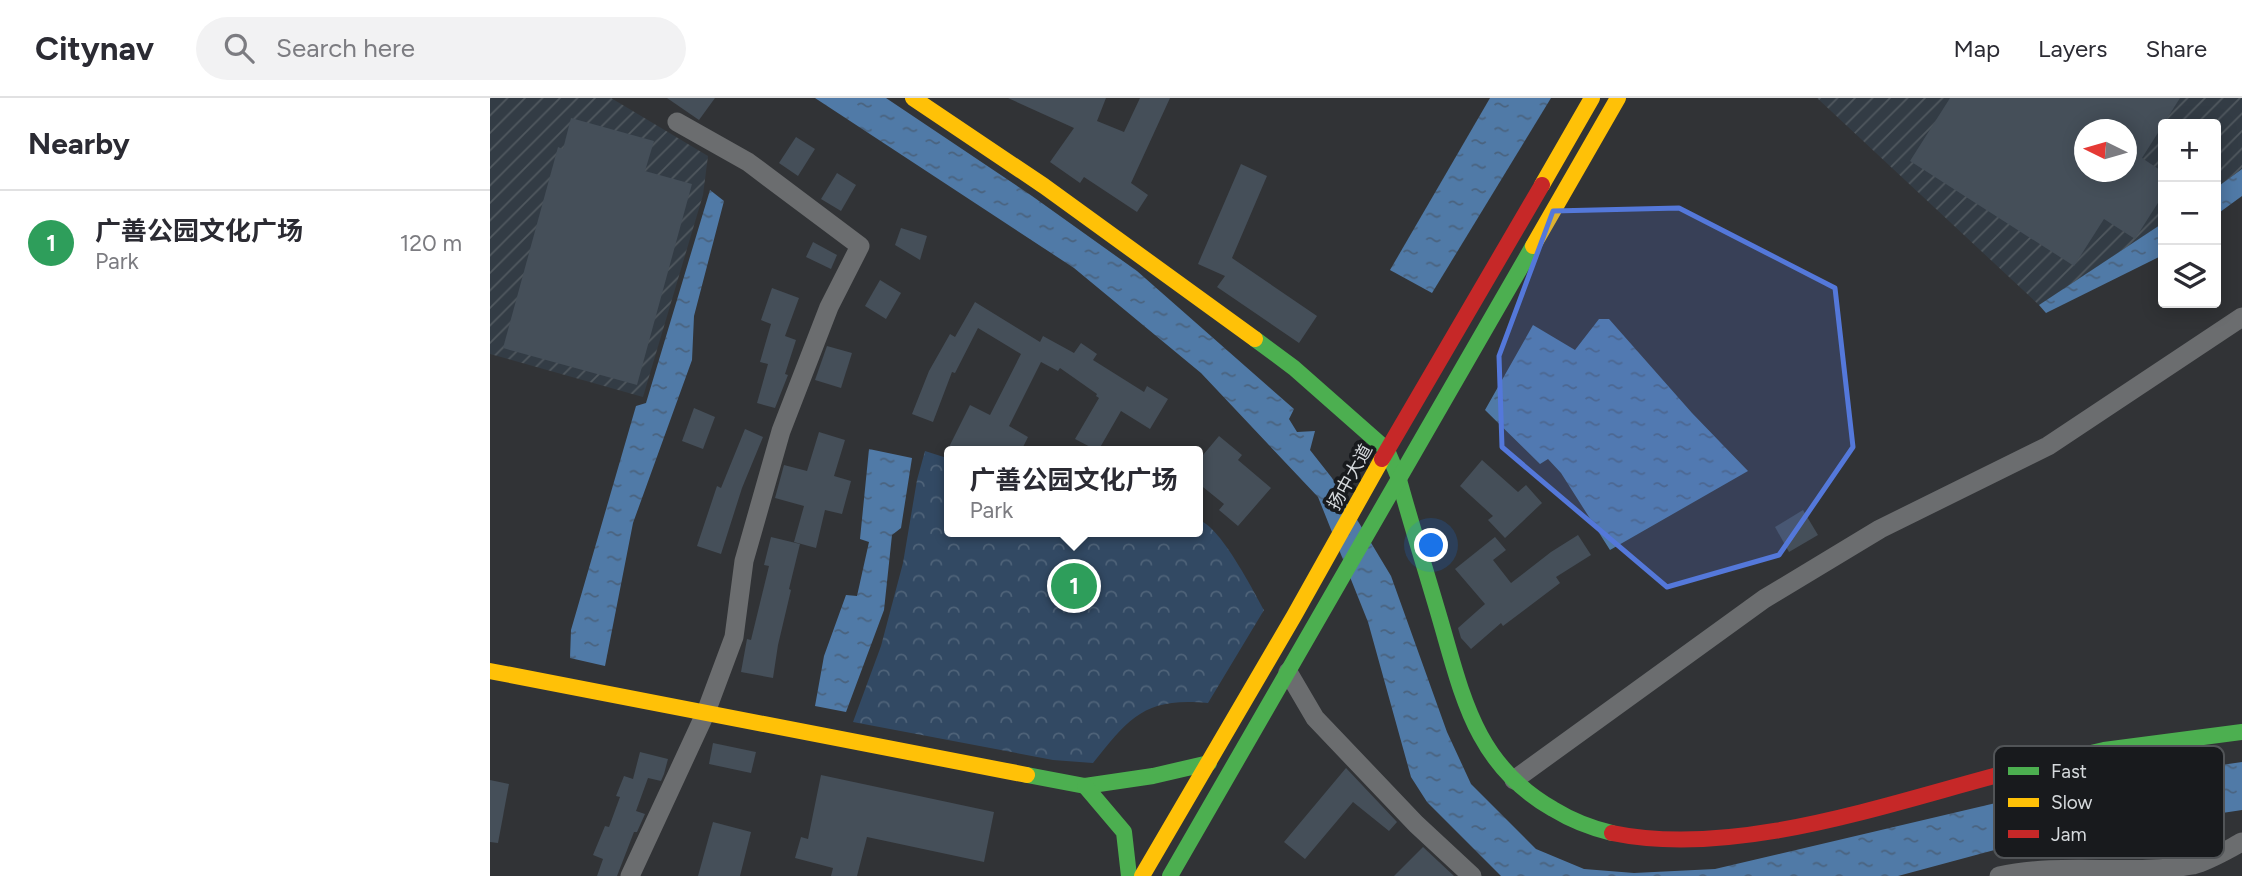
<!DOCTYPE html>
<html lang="en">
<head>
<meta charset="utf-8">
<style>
	:root { --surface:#fff; --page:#f2f2f3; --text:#2b2b33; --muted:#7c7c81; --line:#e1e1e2; --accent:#5e6065 }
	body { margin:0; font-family:Figtree,"Noto Sans SC",sans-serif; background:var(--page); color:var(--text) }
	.controls { position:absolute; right:21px; top:21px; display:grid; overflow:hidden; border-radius:7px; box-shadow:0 4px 18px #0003 }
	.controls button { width:63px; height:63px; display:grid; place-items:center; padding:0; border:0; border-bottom:2px solid var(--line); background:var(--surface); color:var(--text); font:35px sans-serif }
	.compass { position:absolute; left:1584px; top:21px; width:63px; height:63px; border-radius:50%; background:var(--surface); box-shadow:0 4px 18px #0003; rotate:275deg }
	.you { position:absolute; left:942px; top:448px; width:24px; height:24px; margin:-18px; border:5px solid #fff; border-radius:50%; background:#1a73e8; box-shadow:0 0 0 10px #1a73e833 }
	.badge { display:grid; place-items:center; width:46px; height:46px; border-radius:50%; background:var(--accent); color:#fff; font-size:23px; font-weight:700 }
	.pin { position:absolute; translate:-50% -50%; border:4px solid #fff; box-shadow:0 2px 7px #0006 }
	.popup { position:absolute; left:454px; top:348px; width:259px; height:91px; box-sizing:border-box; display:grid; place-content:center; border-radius:7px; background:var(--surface); filter:drop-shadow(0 2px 5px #0005); font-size:23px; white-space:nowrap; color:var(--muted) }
	.popup b { font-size:26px; color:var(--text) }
	.popup::after { content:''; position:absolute; left:50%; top:100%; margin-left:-14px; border:14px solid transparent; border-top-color:var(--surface) }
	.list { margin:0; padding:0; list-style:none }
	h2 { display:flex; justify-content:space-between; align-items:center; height:91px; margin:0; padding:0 28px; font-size:30px }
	h2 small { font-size:23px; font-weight:400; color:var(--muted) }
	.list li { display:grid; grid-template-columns:46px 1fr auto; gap:21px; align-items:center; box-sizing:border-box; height:105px; padding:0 28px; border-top:2px solid var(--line) }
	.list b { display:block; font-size:26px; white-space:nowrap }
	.list p { margin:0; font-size:23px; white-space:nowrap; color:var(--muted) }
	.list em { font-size:23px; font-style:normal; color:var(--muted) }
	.icon { flex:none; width:38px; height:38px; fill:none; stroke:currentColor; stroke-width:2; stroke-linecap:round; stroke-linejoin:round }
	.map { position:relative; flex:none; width:1752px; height:778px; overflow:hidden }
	header { display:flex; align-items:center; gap:42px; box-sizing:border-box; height:98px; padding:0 35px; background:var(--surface); border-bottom:2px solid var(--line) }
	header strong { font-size:33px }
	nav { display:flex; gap:38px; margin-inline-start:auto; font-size:24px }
	.search { width:490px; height:63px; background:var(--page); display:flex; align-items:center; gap:18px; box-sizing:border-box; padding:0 24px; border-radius:38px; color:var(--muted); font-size:26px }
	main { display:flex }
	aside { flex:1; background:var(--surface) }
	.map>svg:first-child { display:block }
</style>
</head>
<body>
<header>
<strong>Citynav</strong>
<div class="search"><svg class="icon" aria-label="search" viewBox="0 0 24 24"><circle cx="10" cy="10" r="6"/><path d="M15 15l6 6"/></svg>Search here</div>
<nav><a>Map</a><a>Layers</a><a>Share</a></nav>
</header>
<main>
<aside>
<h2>Nearby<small></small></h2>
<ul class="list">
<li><span class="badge" style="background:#2e9e5b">1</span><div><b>广善公园文化广场</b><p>Park</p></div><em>120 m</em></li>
</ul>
</aside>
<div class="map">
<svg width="1752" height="778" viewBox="0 0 1752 778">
	<defs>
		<pattern id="industrial-furrows" width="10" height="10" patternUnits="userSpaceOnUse" patternTransform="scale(1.75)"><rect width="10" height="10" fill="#333c45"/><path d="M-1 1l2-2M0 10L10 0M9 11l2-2" fill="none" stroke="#50585f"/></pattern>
		<pattern id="park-crowns" width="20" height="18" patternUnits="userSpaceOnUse" patternTransform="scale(1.75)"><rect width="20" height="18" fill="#324963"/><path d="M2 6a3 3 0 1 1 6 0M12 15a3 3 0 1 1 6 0" fill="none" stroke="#4f6379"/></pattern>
		<pattern id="water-ripples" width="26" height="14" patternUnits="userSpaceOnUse" patternTransform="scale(1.75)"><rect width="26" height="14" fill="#507aa7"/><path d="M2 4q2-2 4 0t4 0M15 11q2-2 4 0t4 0" fill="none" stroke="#4a637f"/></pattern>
	</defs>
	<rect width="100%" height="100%" fill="#313336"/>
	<g fill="url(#industrial-furrows)" fill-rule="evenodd">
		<path d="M0,0H121L218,58L213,97L153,299L0,256Z"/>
		<path d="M1327,0H1752V71L1726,90V26H1673V125L1549,207ZM1594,32H1636V74H1594Z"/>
	</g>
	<path fill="url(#park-crowns)" d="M435,353L460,361V434H708V422C729,426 763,492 774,512L718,605C655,599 640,619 603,665L563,662L363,624L391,548L413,465L427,382Z"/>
	<g fill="url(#water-ripples)">
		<path d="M325,0H396L542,98L647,173L804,311L799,321L807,334L825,333L820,352L842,380L901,478L957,634L981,686L1046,751L1094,771L1144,775L1225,771L1565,691L1752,664V712L1523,747L1408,778H1011L937,704L921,679L878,524L828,399L711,275L584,170Z"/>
		<path d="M1000,0H1061L942,195L900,172Z"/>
		<path d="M1752,71V98L1726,117V90Z"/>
		<path d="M220,92L234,103L204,218L202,262L143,425L115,568L80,560L81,532L146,308L156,305Z"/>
		<path d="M1673,125V157L1671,158L1556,215L1549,207Z"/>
		<path d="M1109,221H1119L1202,315L1258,373L1120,452L1071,375L1058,361L1050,366L995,312L1043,227L1085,252Z"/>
		<path d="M379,351L422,360L411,430L402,437L394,512L356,614L325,608L334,558L356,497L367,498L379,444L370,441Z"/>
	</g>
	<g fill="#454f59" fill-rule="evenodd">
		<path d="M177,0H225L209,22Z"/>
		<path d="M518,0H616L607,23L634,34L650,0H680L641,85L658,97L647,114L594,79L590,85L560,64L584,30Z"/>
		<path d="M1460,0H1690L1652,60L1673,74V97L1645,141L1614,121L1584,168L1420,63ZM1594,32H1636V74H1594Z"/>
		<path d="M81,20L164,43L155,73L202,86L147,287L13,250L68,49L73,51Z"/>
		<path d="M306,39L325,51L308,78L289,65Z"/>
		<path d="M751,66L777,78L742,160L827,218L809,245L727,189L735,178L708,166Z"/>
		<path d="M347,75L366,87L351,113L331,101Z"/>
		<path d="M411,130L437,138L430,162L405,147Z"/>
		<path d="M323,144L347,157L341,171L316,159Z"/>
		<path d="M390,182L411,195L396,221L375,208Z"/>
		<path d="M282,190L309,200L295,238L306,242L295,276L298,277L285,310L267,305L278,266L270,264L281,226L271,222Z"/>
		<path d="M485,204L550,244L553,238L584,255L591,245L607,256L603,262L654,294L657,288L678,301L660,331L631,313L608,353L585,341L609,300L606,298L607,296L570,270L568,273L551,264L519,328L538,339L531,353H457L480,307L500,317L531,256L488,230L465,275L462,274L443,324L422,316L439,273L460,236L465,239Z"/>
		<path d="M337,248L362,255L351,290L325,282Z"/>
		<path d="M204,310L225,319L213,351L192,343Z"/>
		<path d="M255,331L273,339L252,390L231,456L207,448L227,388L231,390Z"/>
		<path d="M329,334L355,342L344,378L361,383L352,416L335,412L326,450L304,444L314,408L285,400L294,367L317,373Z"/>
		<path d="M729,338L752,357L748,362L781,390L748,428L729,412L734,406L708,385V363Z"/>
		<path d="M992,362L1028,394L1036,387L1052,405L1015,440L998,422L1003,418L970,388Z"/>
		<path d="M1313,412L1328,437L1299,454L1285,429Z"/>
		<path d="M1088,437L1101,457L1066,479L1070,485L1013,528L1011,525L981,551L971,540L968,530L995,506L965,471L1005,439L1016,452L1003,462L1021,485L1061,454Z"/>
		<path d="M281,439L310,446L299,491L301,492L288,547L283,580L251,574L257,541L261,542L279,468L274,467Z"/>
		<path d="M223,645L266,654L261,675L219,666Z"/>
		<path d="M150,654L178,661L174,676L171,683L158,680L146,713L155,716L147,734H144L127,778H107L113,761L103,757L115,728L119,729L130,699L126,698L134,678L143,681Z"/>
		<path d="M856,670L907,724L899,733L863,704L815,761L794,744Z"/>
		<path d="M331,677L504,714L494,764L377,739L367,778H341L343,770L305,760L311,739L318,741Z"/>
		<path d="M0,682L19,686L8,745L0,744Z"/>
		<path d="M223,724L261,734L250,778H208Z"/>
		<path d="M933,749L964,778H904Z"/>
	</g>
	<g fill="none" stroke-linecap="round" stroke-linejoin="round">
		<g stroke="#6b6d6f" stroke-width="19">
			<path d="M798,574L825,620L926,726L982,778"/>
			<path d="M1024,682L1274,501L1390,431L1558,348L1752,219"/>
			<path d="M140,778L216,614L244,539L254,463L291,333L339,209L370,148L258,64L187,24"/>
			<path d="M1509,778C1572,764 1639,778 1703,767C1719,763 1737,752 1752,744"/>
		</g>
		<g stroke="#4caf50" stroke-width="16">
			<path d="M765,241L804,270L897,352L908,378C921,426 936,473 950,521C973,600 986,667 1063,711C1081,722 1101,730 1122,735"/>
			<path d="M1523,673L1614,652L1752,634"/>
			<path d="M537,677L595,688L663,678L719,665"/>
			<path d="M595,688L634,734L639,778"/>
			<path d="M680,778L1043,148"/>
		</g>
		<g stroke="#ffc107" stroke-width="16">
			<path d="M423,0L554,88L765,241"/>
			<path d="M1052,87L1102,0"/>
			<path d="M1043,148L1128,0"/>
			<path d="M0,573L537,677"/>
			<path d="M652,778L804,518L892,361"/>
		</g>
		<g stroke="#c62828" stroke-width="16">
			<path d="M892,361L1052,87"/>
			<path d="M1122,735C1247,761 1402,704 1523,673"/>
		</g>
	</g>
	<path fill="#5478da" fill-opacity="0.2" stroke="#5478da" stroke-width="5" stroke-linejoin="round" d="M1189,110L1345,190L1363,349L1289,457L1177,489L1012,349L1009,258L1063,113Z"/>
	<g text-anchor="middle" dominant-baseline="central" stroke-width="7" stroke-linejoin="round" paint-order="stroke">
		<g font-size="18" fill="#d6dadd" stroke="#181a1d">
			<text transform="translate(860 379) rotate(-61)">扬中大道</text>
		</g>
	</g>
	<rect x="1504" y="648" width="230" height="112" rx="10" fill="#181a1d" stroke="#515457" stroke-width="2"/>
	<rect x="1518" y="669" width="31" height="8" fill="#4caf50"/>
	<rect x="1518" y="700" width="31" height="9" fill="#ffc107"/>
	<rect x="1518" y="732" width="31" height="8" fill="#c62828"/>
	<g font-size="19" fill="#d6dadd">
		<text x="1561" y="680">Fast</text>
		<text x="1561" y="711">Slow</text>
		<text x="1561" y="743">Jam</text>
	</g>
</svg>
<div class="controls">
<button>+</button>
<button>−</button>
<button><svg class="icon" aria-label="layers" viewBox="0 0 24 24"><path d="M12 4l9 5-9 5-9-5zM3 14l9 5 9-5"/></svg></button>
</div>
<svg class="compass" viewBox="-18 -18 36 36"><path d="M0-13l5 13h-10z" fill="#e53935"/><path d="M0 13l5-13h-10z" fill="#7c7c81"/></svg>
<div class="you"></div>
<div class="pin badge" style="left:584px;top:488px;background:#2e9e5b">1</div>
<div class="popup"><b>广善公园文化广场</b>Park</div>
</div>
</main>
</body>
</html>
